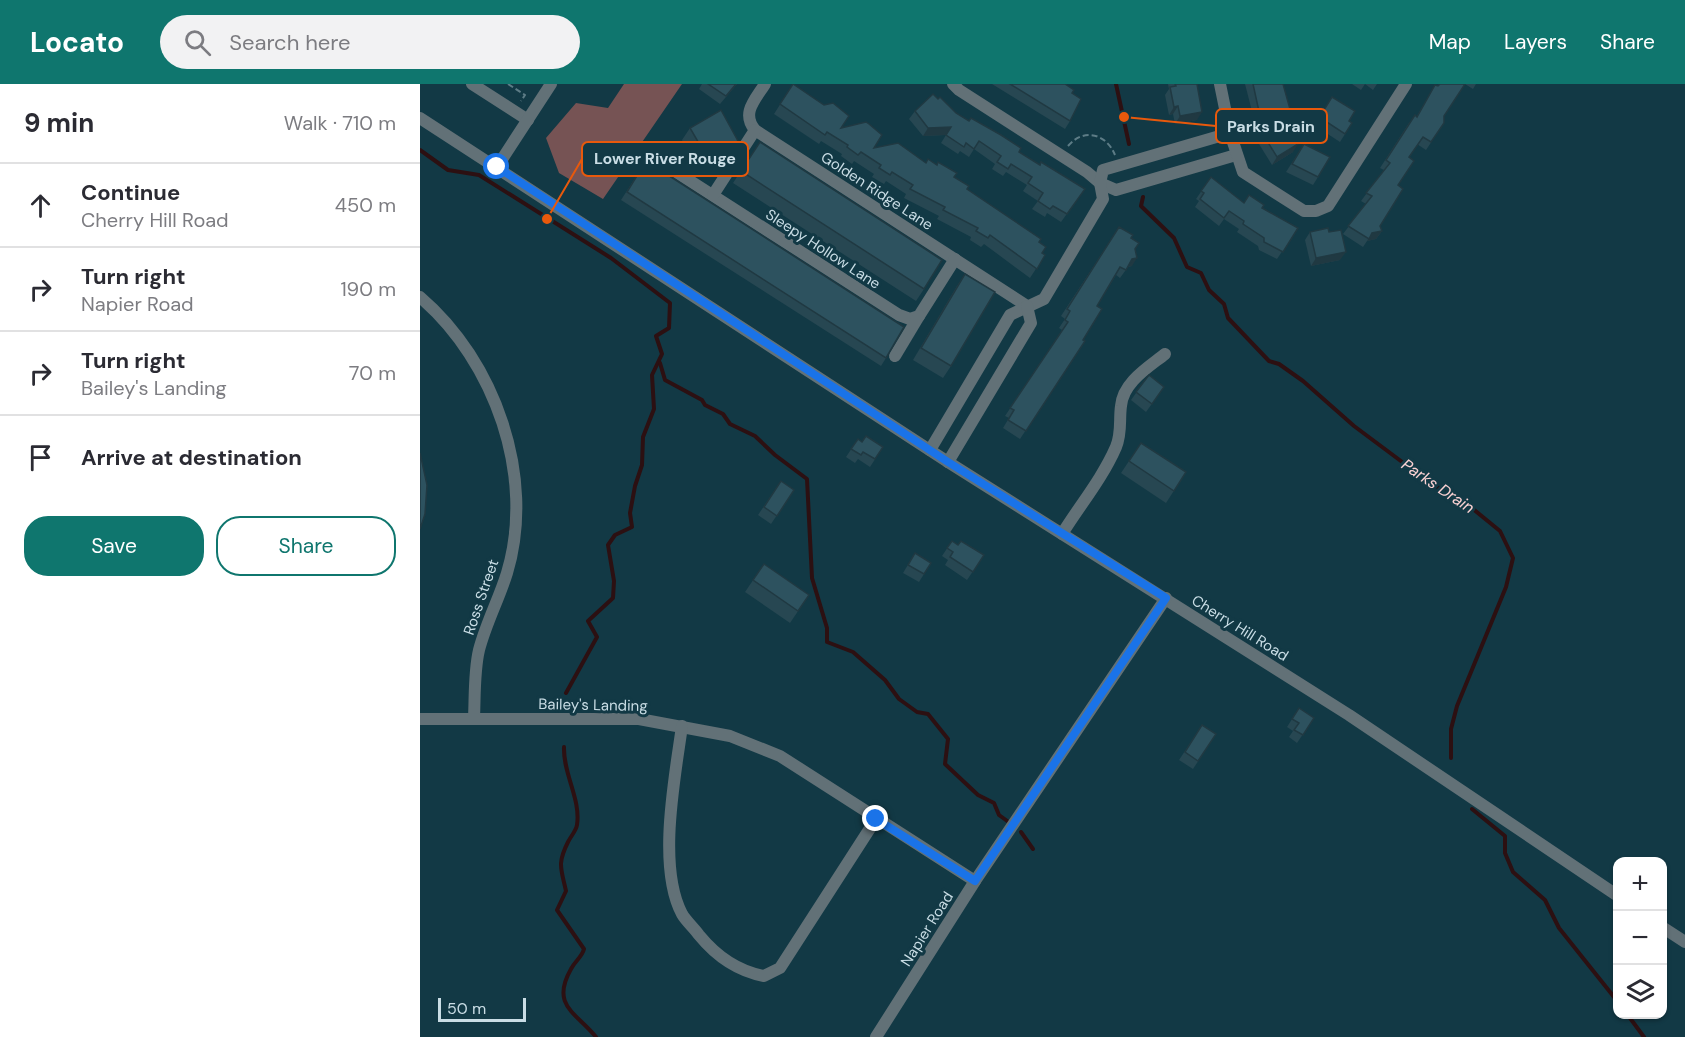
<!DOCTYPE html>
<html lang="en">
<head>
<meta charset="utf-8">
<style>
	:root { --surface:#fff; --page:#f2f2f3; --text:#2b2b33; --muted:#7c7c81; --line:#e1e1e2; --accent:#0f766e }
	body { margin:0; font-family:"DM Sans",sans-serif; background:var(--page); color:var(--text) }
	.controls { position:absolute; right:18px; bottom:18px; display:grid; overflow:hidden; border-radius:12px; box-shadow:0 2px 4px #0004 }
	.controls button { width:54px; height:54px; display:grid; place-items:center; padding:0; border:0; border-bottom:2px solid var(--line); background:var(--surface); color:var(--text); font:30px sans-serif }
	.scale { position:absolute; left:18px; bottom:15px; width:88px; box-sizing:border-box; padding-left:6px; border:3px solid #c9dde5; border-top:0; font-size:16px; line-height:21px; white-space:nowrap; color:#c9dde5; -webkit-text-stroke:4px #123945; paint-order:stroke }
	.stop { position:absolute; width:18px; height:18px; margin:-14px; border:4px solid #1a73e8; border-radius:50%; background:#fff }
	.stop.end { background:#1a73e8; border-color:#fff; box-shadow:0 2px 6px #0008 }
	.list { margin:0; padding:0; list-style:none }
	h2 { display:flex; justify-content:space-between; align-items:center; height:78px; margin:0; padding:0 24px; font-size:26px }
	h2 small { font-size:20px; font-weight:400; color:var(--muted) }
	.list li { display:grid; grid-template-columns:39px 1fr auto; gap:18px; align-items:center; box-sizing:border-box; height:84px; padding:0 24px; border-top:2px solid var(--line) }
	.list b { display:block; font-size:22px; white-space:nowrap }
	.list p { margin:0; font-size:20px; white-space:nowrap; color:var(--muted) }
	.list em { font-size:20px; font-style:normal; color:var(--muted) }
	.actions { display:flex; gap:12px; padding:18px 24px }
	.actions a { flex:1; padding:14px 0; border:2px solid var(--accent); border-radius:24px; text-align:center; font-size:21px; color:var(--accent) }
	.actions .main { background:var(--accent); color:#fff }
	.icon { flex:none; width:33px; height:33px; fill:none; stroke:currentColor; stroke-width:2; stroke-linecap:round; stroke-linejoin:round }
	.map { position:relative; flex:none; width:1265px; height:953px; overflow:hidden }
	header { display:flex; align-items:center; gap:36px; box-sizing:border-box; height:84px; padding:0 30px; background:var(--accent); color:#fff }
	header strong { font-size:28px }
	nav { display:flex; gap:33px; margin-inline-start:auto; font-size:21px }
	.search { width:420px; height:54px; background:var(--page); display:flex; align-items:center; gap:15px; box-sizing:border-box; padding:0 21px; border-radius:33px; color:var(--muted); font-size:22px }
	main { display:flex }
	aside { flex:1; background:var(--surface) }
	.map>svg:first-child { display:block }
</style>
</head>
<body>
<header>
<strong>Locato</strong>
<div class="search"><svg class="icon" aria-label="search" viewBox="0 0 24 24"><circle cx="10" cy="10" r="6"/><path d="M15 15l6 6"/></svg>Search here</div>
<nav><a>Map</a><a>Layers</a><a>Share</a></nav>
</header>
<main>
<aside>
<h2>9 min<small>Walk · 710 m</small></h2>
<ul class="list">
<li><svg class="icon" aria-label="ahead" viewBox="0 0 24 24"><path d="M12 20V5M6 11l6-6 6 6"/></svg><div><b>Continue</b><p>Cherry Hill Road</p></div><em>450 m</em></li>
<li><svg class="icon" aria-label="right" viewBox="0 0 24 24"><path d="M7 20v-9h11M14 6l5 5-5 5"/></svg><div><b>Turn right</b><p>Napier Road</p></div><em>190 m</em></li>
<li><svg class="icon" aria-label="right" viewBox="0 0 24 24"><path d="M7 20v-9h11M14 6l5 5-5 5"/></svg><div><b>Turn right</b><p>Bailey's Landing</p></div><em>70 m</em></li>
<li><svg class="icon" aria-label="arrive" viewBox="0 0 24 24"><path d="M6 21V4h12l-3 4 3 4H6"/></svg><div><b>Arrive at destination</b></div></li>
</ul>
<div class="actions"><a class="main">Save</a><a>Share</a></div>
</aside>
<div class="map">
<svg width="1265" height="953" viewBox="0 0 1265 953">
	<rect width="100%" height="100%" fill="#123945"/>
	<path fill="#765354" d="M204,0H262L183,115L139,89L126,54L156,19L188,24Z"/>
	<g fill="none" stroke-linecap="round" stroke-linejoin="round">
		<g stroke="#2c1012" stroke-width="4">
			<path d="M696,0L709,60"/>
			<path d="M0,66L28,86L59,91L191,174L250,219L249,244L236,252L242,270L232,291L234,325L223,353L222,381L215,402L210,429L212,443L195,451L188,461L194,497L193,514L168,537L177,553L146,609"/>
			<path d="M723,113L721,122L754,154L767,183L781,189L789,206L804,220L808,234L849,277L859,280L883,297L934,342L1013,401L1042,416L1080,447L1093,474L1086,503L1037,622L1031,645V674"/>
			<path d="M240,279L245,296L282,316L285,321L303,330L310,340L335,352L355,371L387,395L392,494L407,544V558L433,568L465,596L479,615L497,628L508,630L528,655L525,680L558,711L574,719L579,731L590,739"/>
			<path d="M144,663C143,690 161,715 157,741C156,747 151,752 148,758C137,780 141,784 146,807L137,826L164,865C162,873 155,877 151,885C130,922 157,929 176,953"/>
			<path d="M1052,725L1085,752V769L1093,788L1125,816L1139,844L1198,918"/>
			<path d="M601,748L613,765"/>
			<path d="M1207,930L1224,953"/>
		</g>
		<g stroke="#5d7c86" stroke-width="2" stroke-dasharray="6 3" stroke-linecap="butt">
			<path d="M88,0L105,11L101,17"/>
			<path d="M648,62C663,44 686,49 695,71"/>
		</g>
		<g stroke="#627177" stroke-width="12">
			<path d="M52,0L108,36"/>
			<path d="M345,0C335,16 321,29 335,46L607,222"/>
			<path d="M533,0L539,6L667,88L680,99L696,106L816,71"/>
			<path d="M800,0L810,49L823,88L884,127H896L908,122L986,0"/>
			<path d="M0,34L528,378L929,631L1198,812"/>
			<path d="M219,64L479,231L490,235L499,232L535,175"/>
			<path d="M77,83L131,0"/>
			<path d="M293,111L335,46"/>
			<path d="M0,213C75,277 116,393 87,489C79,515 66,539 59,566C54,587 55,612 54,634"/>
			<path d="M475,272L499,232"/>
			<path d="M510,366L590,231L624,215L683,115L680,99L683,86L810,49"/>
			<path d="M528,378L611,239L607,222"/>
			<path d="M642,450C660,421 682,395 696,363C702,349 699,336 701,322C703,298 729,283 745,270"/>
			<path d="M0,635H219L310,652L360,672L555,797"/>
			<path d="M262,642C255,693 237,783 262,830C266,837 274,844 279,851C297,873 317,887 344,892L360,884L456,735"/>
			<path d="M1242,843L1265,858"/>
			<path d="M456,953L555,797L746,514"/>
		</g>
	</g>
	<g fill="#274752">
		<path d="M282,0H317L300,20L279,5Z"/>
		<path d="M373,0L421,44L454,64L506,79L534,93L547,105L619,158L622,169L625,171L610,194L564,160L561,163L550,156L551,153L517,135L519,132L484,114L486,110L466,97L464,100L452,93L454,90L434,77L432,80L421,72L422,70L401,57L399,60L354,30Z"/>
		<path d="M572,0H645L652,9L650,37L645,45Z"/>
		<path d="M748,0H777V36L755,40L753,30L749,31L745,11L749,5Z"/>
		<path d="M825,0H863L865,33L835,39Z"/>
		<path d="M932,0H957L953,6L945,0L941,6Z"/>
		<path d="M1019,0H1056L1053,5L1045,0L1024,32V39L1006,66L997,60L989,73L978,101L960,142L962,147L956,155L947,157L943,163L923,150L946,120L941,117L964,86L960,84L989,39L997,32L1015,1L1018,2Z"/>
		<path d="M518,15L536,29L620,81L665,105L641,138L627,129L625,133L612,125L618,117L603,107L607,101L586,88L583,92L572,85L575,80L554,65L549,73L540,67L538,70L521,59L526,51L503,52L489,35L495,27Z"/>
		<path d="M901,24L932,39L920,58L891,39Z"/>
		<path d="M270,44L318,57L310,69L280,87L262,56Z"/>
		<path d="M844,52L873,68L852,81L839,60Z"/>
		<path d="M340,58L504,205L496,217L313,99Z"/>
		<path d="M884,60L898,93L893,101L866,88Z"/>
		<path d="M226,77L466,274L461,282L201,116Z"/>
		<path d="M791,93L823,119L842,124L878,144L857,175L839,166L838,162L817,148L819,145L804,135L799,142L775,123L779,117L776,115Z"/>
		<path d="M890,148H909L920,176L891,182L885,156Z"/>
		<path d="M694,151L711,154L715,165L712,182L708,183L700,194L696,191L677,222L663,256L665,257L600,355L583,344L589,334L585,332L642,246L639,244L645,235L641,232Z"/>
		<path d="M545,190L531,282L523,294L493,276L537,202Z"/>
		<path d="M729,291L744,303L726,328L711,316Z"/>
		<path d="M438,355L442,358L463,363L450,383L438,375L435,379L426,373Z"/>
		<path d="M721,359L766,388L746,419L701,389Z"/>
		<path d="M361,397L374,406L351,440L338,431Z"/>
		<path d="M532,457L538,461L564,471L547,496L525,481L528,476L522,472Z"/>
		<path d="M495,469L511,479L499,498L483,489Z"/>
		<path d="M344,480L389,511L370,539L325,508Z"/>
		<path d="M879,624L894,634L877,659L869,653L873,647L867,643Z"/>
		<path d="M782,641L796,650L773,685L759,676Z"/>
	</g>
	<g fill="#203942">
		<path d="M758,22L753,30L749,31L754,23Z"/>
		<path d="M870,25L865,33L835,39L840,32Z"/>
		<path d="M782,28L777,36L755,40L760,32Z"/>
		<path d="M531,43L526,51L503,52L508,44Z"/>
		<path d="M318,57L310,69L280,87L288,75Z"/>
		<path d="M878,60L873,68L852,81L857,73Z"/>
		<path d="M962,147L956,155L947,157L952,149Z"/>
		<path d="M926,168L920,176L891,182L896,174Z"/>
		<path d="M717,174L712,182L707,183L712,175Z"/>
	</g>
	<g fill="#2d525f" stroke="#203942" stroke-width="1.5">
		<path d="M288,0H316L306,12Z"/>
		<path d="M373,0L404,21L413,19L429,32L421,44L446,38L449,40L462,51L454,64L478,59L506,79L508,75L517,81L518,78L537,89L534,93L549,102L547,105L621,155L619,158L626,163L622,169L625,171L617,185L570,151L568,154L556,147L558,144L523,126L525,123L490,105L493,101L472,88L470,91L459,84L461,81L441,68L438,71L427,63L428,61L407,48L405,51L360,20Z"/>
		<path d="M590,0H645L654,6L652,9L661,15L650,37Z"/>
		<path d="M755,0H777L782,28L760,32L758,22L754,23L750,3L756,2Z"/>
		<path d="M833,0H863L870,25L840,32Z"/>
		<path d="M1020,0H1045L1024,32V39L1011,58L1003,53L989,73L994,77L978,101L983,105L960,142L962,147L952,149L949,155L928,142L952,112L946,109L970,79L966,76L995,31L997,33L1015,1L1018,2Z"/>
		<path d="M513,10L518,15L520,13L536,29L549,37L551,34L581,51L601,64L599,68L620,81L621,78L665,105L647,130L633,122L630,125L618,117L623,109L608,99L612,93L591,80L588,85L577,78L581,72L559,57L554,65L546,59L544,63L526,51L531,43L508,44L495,27Z"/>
		<path d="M912,13L935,27L929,37L932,39L925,50L896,31L901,24L904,26Z"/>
		<path d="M301,26L318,57L288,75L270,44Z"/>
		<path d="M865,39L878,60L857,73L844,52Z"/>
		<path d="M340,58L522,176L504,205L321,87Z"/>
		<path d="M884,60L910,73L898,93L872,80Z"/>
		<path d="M226,77L484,243L466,274L207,108Z"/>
		<path d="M791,93L824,119L829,111L844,121L842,124L878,144L863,168L844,158V154L823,140L824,137L809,127L804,134L780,115L784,109L781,107Z"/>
		<path d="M699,143L713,151L711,154L719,159L715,165L717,174L712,175L706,186L700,183L677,222L682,225L663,256L665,257L606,347L588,336L594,326L590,324L648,238L645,236L650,227L647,225Z"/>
		<path d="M908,144L909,148L921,146L926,168L896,174L890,148Z"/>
		<path d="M545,190L575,208L531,282L501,264Z"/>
		<path d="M729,291L744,303L732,320L716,308Z"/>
		<path d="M446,352L463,363L455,375L443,368L441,371L431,365L438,355L442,358Z"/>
		<path d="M721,359L766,388L754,407L709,377Z"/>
		<path d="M0,369L7,401L5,430L0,445Z"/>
		<path d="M361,397L374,406L357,432L344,423Z"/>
		<path d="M532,457L538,461L541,457L564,471L553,488L530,473L533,468L527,464Z"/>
		<path d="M495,469L511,479L504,490L488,481Z"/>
		<path d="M344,480L389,511L378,527L333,496Z"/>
		<path d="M879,624L894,634L883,651L874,646L879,639L872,635Z"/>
		<path d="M782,641L796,650L778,677L765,668Z"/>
	</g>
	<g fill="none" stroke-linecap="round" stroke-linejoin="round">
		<path stroke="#1a73e8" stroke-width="8" d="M77,83L528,378L746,514L555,797L456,735"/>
	</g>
	<g text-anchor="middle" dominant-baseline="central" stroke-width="6" stroke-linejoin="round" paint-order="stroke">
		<g font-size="15" fill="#c9dde5" stroke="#123945">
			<text transform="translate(457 107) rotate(33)">Golden Ridge Lane</text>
			<text transform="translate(403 165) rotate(33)">Sleepy Hollow Lane</text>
			<text transform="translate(61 513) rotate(-71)">Ross Street</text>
			<text transform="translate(820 544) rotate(32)">Cherry Hill Road</text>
			<text transform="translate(173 621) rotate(1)">Bailey's Landing</text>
			<text transform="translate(507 845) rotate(-58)">Napier Road</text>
		</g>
		<g font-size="16" font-style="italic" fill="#fbd2d3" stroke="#123945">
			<text transform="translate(1018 402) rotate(34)">Parks Drain</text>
		</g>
	</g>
	<path fill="none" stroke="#e8590c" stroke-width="2" d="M704 33L796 42M127 135L162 75"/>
	<g fill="#e8590c" stroke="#123945" stroke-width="2">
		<circle cx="704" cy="33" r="6"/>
		<circle cx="127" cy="135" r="6"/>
	</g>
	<g fill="#123945" stroke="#e8590c" stroke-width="2">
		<rect x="796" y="25" width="111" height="34" rx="6"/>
		<rect x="162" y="58" width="166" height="34" rx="6"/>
	</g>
	<g font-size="16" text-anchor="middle" font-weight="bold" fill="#c9dde5">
		<text x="851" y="48">Parks Drain</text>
		<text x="245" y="80">Lower River Rouge</text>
	</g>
</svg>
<div class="controls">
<button>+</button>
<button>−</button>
<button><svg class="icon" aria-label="layers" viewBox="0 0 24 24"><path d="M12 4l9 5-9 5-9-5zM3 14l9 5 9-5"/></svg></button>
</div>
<div class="scale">50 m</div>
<div class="stop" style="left:77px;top:83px"></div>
<div class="stop end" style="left:456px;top:735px"></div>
</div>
</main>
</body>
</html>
